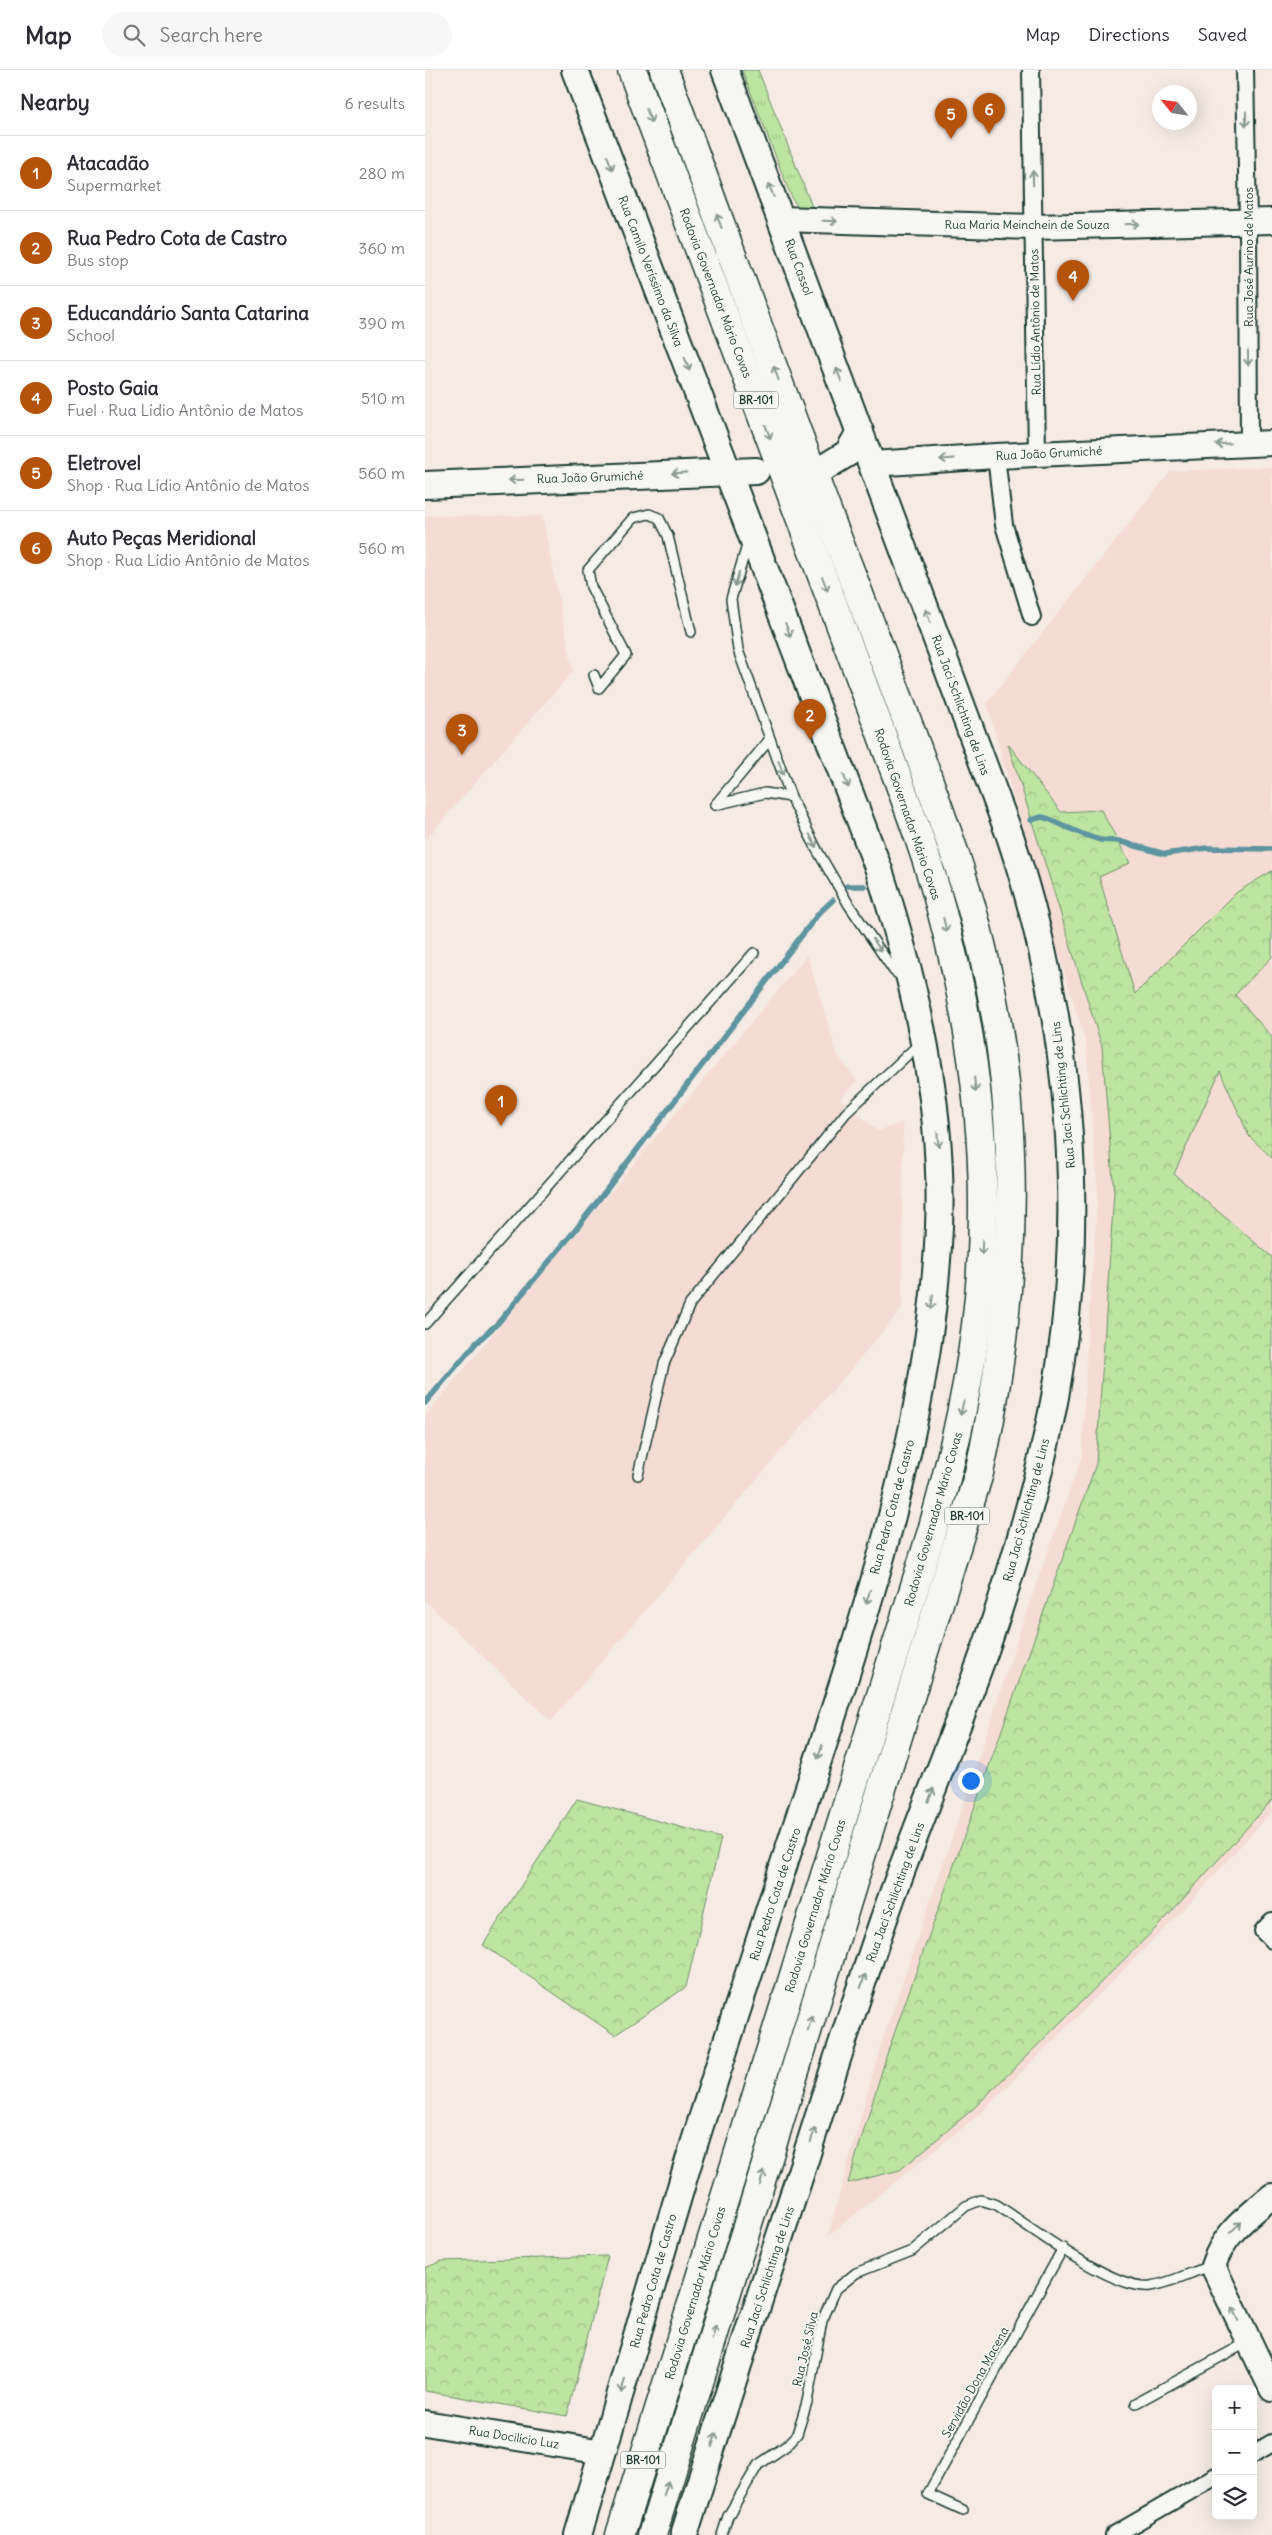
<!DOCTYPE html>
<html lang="en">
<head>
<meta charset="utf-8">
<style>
	:root { --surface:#fff; --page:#f7f7f7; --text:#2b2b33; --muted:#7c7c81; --line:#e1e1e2; --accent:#b45309 }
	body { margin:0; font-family:Delius,sans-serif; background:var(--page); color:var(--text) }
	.controls { position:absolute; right:15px; bottom:15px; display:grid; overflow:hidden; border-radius:8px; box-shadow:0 5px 20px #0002 }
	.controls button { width:45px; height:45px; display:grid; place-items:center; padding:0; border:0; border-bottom:1px solid var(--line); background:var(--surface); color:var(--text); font:25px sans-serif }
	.compass { position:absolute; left:727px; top:15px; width:45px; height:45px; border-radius:50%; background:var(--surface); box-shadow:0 5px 20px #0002; rotate:300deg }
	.you { position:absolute; left:545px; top:1710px; width:18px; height:18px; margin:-12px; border:4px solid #fff; border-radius:50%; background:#1a73e8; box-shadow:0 0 0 8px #1a73e833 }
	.badge { display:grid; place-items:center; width:32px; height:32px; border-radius:50%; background:var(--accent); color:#fff; font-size:16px; font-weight:700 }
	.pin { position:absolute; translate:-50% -41px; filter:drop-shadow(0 1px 2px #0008) }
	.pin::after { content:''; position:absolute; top:26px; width:18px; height:15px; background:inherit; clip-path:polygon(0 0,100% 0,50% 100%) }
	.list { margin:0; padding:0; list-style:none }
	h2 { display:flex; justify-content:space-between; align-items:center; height:65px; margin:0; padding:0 20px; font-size:21px }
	h2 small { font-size:16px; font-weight:400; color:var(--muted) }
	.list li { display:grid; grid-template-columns:32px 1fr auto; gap:15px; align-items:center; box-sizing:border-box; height:75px; padding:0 20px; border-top:1px solid var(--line) }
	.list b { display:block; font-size:19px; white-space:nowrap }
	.list p { margin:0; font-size:16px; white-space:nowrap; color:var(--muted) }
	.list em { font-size:16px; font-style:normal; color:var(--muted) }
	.icon { flex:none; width:28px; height:28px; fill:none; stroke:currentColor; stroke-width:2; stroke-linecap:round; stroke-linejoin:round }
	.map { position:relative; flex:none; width:847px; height:2465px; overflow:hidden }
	header { display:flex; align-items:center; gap:30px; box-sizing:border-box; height:70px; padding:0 25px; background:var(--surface); border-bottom:1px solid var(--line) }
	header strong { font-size:24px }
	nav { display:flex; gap:28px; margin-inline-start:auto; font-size:18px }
	.search { width:350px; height:45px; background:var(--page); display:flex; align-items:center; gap:12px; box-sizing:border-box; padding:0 18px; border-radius:28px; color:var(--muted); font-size:19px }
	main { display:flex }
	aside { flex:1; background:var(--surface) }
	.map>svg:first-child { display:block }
</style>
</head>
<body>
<header>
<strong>Map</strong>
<div class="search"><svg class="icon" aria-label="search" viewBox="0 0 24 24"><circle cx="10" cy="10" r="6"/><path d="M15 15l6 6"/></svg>Search here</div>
<nav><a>Map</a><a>Directions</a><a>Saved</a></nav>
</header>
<main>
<aside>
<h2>Nearby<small>6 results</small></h2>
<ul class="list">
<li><span class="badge">1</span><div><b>Atacadão</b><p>Supermarket</p></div><em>280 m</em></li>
<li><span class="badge">2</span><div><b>Rua Pedro Cota de Castro</b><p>Bus stop</p></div><em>360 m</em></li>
<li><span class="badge">3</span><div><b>Educandário Santa Catarina</b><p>School</p></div><em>390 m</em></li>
<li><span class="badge">4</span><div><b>Posto Gaia</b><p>Fuel · Rua Lídio Antônio de Matos</p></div><em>510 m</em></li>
<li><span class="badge">5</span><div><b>Eletrovel</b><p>Shop · Rua Lídio Antônio de Matos</p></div><em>560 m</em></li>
<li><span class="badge">6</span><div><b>Auto Peças Meridional</b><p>Shop · Rua Lídio Antônio de Matos</p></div><em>560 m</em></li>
</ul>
</aside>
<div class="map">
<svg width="847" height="2465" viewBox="0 0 847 2465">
	<defs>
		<pattern id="grass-tufts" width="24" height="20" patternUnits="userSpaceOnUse" patternTransform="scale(1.25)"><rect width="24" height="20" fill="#bde4a0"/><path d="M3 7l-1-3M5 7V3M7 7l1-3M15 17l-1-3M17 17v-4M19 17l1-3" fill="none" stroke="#a2c48a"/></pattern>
		<pattern id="forest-crowns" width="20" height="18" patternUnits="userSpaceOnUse" patternTransform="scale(1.25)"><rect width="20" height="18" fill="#bde4a0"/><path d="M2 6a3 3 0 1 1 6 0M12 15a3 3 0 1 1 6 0" fill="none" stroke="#a2c48a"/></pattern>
	</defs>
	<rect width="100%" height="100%" fill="#f5eae4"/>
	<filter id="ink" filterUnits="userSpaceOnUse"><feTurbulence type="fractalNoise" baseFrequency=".02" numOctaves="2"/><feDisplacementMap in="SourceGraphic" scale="10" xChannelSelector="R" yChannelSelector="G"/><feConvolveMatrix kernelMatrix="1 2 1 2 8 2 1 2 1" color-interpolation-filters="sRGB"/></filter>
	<g filter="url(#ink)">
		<g fill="#f4dbd3">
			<path d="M847,397V1741L757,1841L556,2043L403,2166L455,1978L539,1733L599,1549L657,1386L662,1274L673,1121L661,973L606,791L562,633L746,401Z"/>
			<path d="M0,446H117L148,601L0,770Z"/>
			<path d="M382,885L412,984L432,1011L415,1029L453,1061L478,1053L477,1239L126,1651L0,1531V1346Z"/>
		</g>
		<path fill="url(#grass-tufts)" stroke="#6e906a" d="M317,0H333L388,139H376L368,131Z"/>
		<g fill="url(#forest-crowns)" stroke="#6e906a">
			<path d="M583,674L636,742L676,740L705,793L674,807L710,924L812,822L847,801V887L810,925L847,967V1088L824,1066L795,1001L749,1104L847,1187V1730L739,1850L548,2039L475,2100L423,2113L462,1984L671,1394L689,1122L677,977Z"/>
			<path d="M152,1729L296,1768L261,1917L190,1965L58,1875Z"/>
			<path d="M183,2186L142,2346L0,2321V2198L17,2191Z"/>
		</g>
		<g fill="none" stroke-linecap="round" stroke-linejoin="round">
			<g stroke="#5d95a0" stroke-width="5.5">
				<path d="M606,750L617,747L624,749L657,764L675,770L693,771L740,784L782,778L847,779"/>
				<path d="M422,816H439"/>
				<path d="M0,1333L51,1273L73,1253L152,1158L394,843L408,830"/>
			</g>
			<defs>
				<g id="lane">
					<path d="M323,472L306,529L313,580L366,727L392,780L424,835L469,901L479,908"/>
					<path d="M169,605L174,618L201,585L166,517L163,500L208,448L224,444L234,448L243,466L266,562"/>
					<path d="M290,735L345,669"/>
					<path d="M290,735L340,723L366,727"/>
					<path d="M0,1254L329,883"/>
					<path d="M213,1405L239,1294L265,1234L421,1043L495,973"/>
					<path d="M711,2333L823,2272"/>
					<path d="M538,2440L503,2424L638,2178"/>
					<path d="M297,2465L303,2446L333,2395L361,2376L372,2364L382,2332L397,2251L411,2219L431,2203L487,2181L541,2136L556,2130L572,2135C605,2157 689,2221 726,2216C747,2213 767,2201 787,2196"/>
				</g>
				<g id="street">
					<path d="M606,0L612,384"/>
					<path d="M820,0L823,152L824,373"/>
					<path d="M571,386L579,455L607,547"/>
					<path d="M847,1851L838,1861L847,1870"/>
					<path d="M828,2384L847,2373"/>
					<path d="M689,2465L791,2406"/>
				</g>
				<g id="secondary">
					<path d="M356,149L609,157L847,151"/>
					<path d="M447,394L571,386L847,373"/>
					<path d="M847,2126C821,2148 799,2163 788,2196L847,2319"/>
					<path d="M0,2353L178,2382"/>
				</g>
				<g id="primary">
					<path d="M150,0L454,800C491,916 519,1035 514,1157C505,1375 423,1596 356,1803C325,1902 292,2000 261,2100C224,2221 189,2343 153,2465"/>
					<path d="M400,397L423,383L435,362"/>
					<path d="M0,415L331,401"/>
					<path d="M259,2465C297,2343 336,2223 376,2102C402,2020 428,1938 456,1857C490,1759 531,1664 565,1566C591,1488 615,1408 630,1327C663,1140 645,946 585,766L300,0"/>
				</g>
				<g id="highway">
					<path d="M195,2465L507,1461C528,1385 547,1307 554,1227C566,1098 550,965 516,839C500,778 476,719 455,660L207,0"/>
					<path d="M227,2465L554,1403C593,1228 599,1053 557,878C543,818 522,761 501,703C472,622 441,542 410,462C351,309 296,154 239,0"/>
				</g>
			</defs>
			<use href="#lane" stroke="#1f3d34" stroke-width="12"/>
			<use href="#street" stroke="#1f3d34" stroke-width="20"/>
			<use href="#secondary" stroke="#1f3d34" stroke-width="28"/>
			<use href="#primary" stroke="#1f3d34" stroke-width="30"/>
			<use href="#highway" stroke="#1f3d34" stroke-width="31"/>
			<use href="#lane" stroke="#f6f6f2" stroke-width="9"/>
			<use href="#street" stroke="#f6f6f2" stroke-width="16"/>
			<use href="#secondary" stroke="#f6f6f2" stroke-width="24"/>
			<use href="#primary" stroke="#f6f6f2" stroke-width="26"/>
			<use href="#highway" stroke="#f6f6f2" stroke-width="28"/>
		</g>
		<defs><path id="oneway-shaft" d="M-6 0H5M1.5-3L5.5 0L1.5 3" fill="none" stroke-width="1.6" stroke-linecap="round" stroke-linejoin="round" transform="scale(1.25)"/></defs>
		<g stroke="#8a9a93">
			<use href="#oneway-shaft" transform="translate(224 46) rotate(69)"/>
			<use href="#oneway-shaft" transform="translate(821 49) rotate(89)"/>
			<use href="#oneway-shaft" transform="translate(185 93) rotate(69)"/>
			<use href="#oneway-shaft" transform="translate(608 108) rotate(-91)"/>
			<use href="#oneway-shaft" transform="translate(346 120) rotate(-111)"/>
			<use href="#oneway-shaft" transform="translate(294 151) rotate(-110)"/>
			<use href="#oneway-shaft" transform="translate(405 151) rotate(2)"/>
			<use href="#oneway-shaft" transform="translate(707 154) rotate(-2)"/>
			<use href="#oneway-shaft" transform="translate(823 288) rotate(90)"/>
			<use href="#oneway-shaft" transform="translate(262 294) rotate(69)"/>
			<use href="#oneway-shaft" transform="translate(351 303) rotate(-110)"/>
			<use href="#oneway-shaft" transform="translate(414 305) rotate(-110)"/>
			<use href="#oneway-shaft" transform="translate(343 362) rotate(69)"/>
			<use href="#oneway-shaft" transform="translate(798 374) rotate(177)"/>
			<use href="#oneway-shaft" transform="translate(522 389) rotate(176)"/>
			<use href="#oneway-shaft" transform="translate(254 403) rotate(177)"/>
			<use href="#oneway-shaft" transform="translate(91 410) rotate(178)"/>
			<use href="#oneway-shaft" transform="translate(312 509) rotate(106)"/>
			<use href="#oneway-shaft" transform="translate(400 514) rotate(69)"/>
			<use href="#oneway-shaft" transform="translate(503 546) rotate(-110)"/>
			<use href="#oneway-shaft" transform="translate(363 560) rotate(69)"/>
			<use href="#oneway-shaft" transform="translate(356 698) rotate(70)"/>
			<use href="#oneway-shaft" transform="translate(421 711) rotate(69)"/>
			<use href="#oneway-shaft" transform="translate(388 771) rotate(64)"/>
			<use href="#oneway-shaft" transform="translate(520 855) rotate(77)"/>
			<use href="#oneway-shaft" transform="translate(452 875) rotate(56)"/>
			<use href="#oneway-shaft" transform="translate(550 1015) rotate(84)"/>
			<use href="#oneway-shaft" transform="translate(513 1070) rotate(85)"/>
			<use href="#oneway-shaft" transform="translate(557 1177) rotate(92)"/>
			<use href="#oneway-shaft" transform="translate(507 1232) rotate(97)"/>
			<use href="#oneway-shaft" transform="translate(537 1338) rotate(102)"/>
			<use href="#oneway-shaft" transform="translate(443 1527) rotate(106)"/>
			<use href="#oneway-shaft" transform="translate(395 1682) rotate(108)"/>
			<use href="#oneway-shaft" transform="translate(506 1725) rotate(-69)"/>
			<use href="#oneway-shaft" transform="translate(438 1911) rotate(-72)"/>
			<use href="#oneway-shaft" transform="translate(385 1953) rotate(-73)"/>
			<use href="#oneway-shaft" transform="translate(388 2065) rotate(-72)"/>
			<use href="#oneway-shaft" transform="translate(337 2108) rotate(-73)"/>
			<use href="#oneway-shaft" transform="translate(811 2157) rotate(-43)"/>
			<use href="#oneway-shaft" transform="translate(810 2244) rotate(-115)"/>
			<use href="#oneway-shaft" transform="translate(289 2263) rotate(-73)"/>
			<use href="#oneway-shaft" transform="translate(198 2316) rotate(106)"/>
			<use href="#oneway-shaft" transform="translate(289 2370) rotate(-73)"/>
			<use href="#oneway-shaft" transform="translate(241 2418) rotate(-73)"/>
		</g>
	</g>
	<g text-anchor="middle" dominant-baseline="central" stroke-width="4" stroke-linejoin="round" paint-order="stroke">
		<g fill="#f6f6f2" stroke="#60746d" stroke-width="1">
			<rect x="308.5" y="321.5" width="45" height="17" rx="4"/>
			<rect x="519.5" y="1437.5" width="45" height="17" rx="4"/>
			<rect x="195.5" y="2381.5" width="45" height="17" rx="4"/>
		</g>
		<g font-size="11" font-weight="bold" fill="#1f3d34">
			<text x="331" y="330">BR-101</text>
			<text x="542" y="1446">BR-101</text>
			<text x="218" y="2390">BR-101</text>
		</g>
		<g font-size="12" fill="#1f3d34" stroke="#f6f6f2">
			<text x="602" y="154">Rua Maria Meinchein de Souza</text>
			<text transform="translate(823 187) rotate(-90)">Rua José Aurino de Matos</text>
			<text transform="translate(374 197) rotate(70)">Rua Cassol</text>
			<text transform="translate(226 201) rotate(69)">Rua Camilo Veríssimo da Silva</text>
			<text transform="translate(291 223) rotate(69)">Rodovia Governador Mário Covas</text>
			<text transform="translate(610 252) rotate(-91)">Rua Lídio Antônio de Matos</text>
			<text transform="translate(624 383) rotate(-3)">Rua João Grumiché</text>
			<text transform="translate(165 407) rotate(-2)">Rua João Grumiché</text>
			<text transform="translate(536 635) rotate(70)">Rua Jaci Schlichting de Lins</text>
			<text transform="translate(483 744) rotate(71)">Rodovia Governador Mário Covas</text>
			<text transform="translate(638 1025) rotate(-96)">Rua Jaci Schlichting de Lins</text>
			<text transform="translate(467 1437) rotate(-75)">Rua Pedro Cota de Castro</text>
			<text transform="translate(601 1440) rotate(-75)">Rua Jaci Schlichting de Lins</text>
			<text transform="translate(508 1449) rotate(-74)">Rodovia Governador Mário Covas</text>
			<text transform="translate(470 1822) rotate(-70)">Rua Jaci Schlichting de Lins</text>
			<text transform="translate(350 1824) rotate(-72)">Rua Pedro Cota de Castro</text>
			<text transform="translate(390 1836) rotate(-73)">Rodovia Governador Mário Covas</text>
			<text transform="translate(342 2207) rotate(-72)">Rua Jaci Schlichting de Lins</text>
			<text transform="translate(228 2211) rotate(-74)">Rua Pedro Cota de Castro</text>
			<text transform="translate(270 2223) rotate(-73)">Rodovia Governador Mário Covas</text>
			<text transform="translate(380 2279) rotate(-77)">Rua José Silva</text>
			<text transform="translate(550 2312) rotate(-61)">Servidão Dona Macena</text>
			<text transform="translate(89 2367) rotate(9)">Rua Docilício Luz</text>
		</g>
	</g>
</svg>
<div class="controls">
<button>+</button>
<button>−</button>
<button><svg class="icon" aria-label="layers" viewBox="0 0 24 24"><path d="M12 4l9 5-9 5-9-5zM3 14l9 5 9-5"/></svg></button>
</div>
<svg class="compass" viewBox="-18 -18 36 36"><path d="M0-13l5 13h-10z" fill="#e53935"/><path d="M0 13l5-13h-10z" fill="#7c7c81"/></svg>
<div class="you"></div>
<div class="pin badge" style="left:76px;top:1056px">1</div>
<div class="pin badge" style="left:385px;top:670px">2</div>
<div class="pin badge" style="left:37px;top:685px">3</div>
<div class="pin badge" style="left:648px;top:231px">4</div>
<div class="pin badge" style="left:526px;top:69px">5</div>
<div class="pin badge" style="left:564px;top:64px">6</div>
</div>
</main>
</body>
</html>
